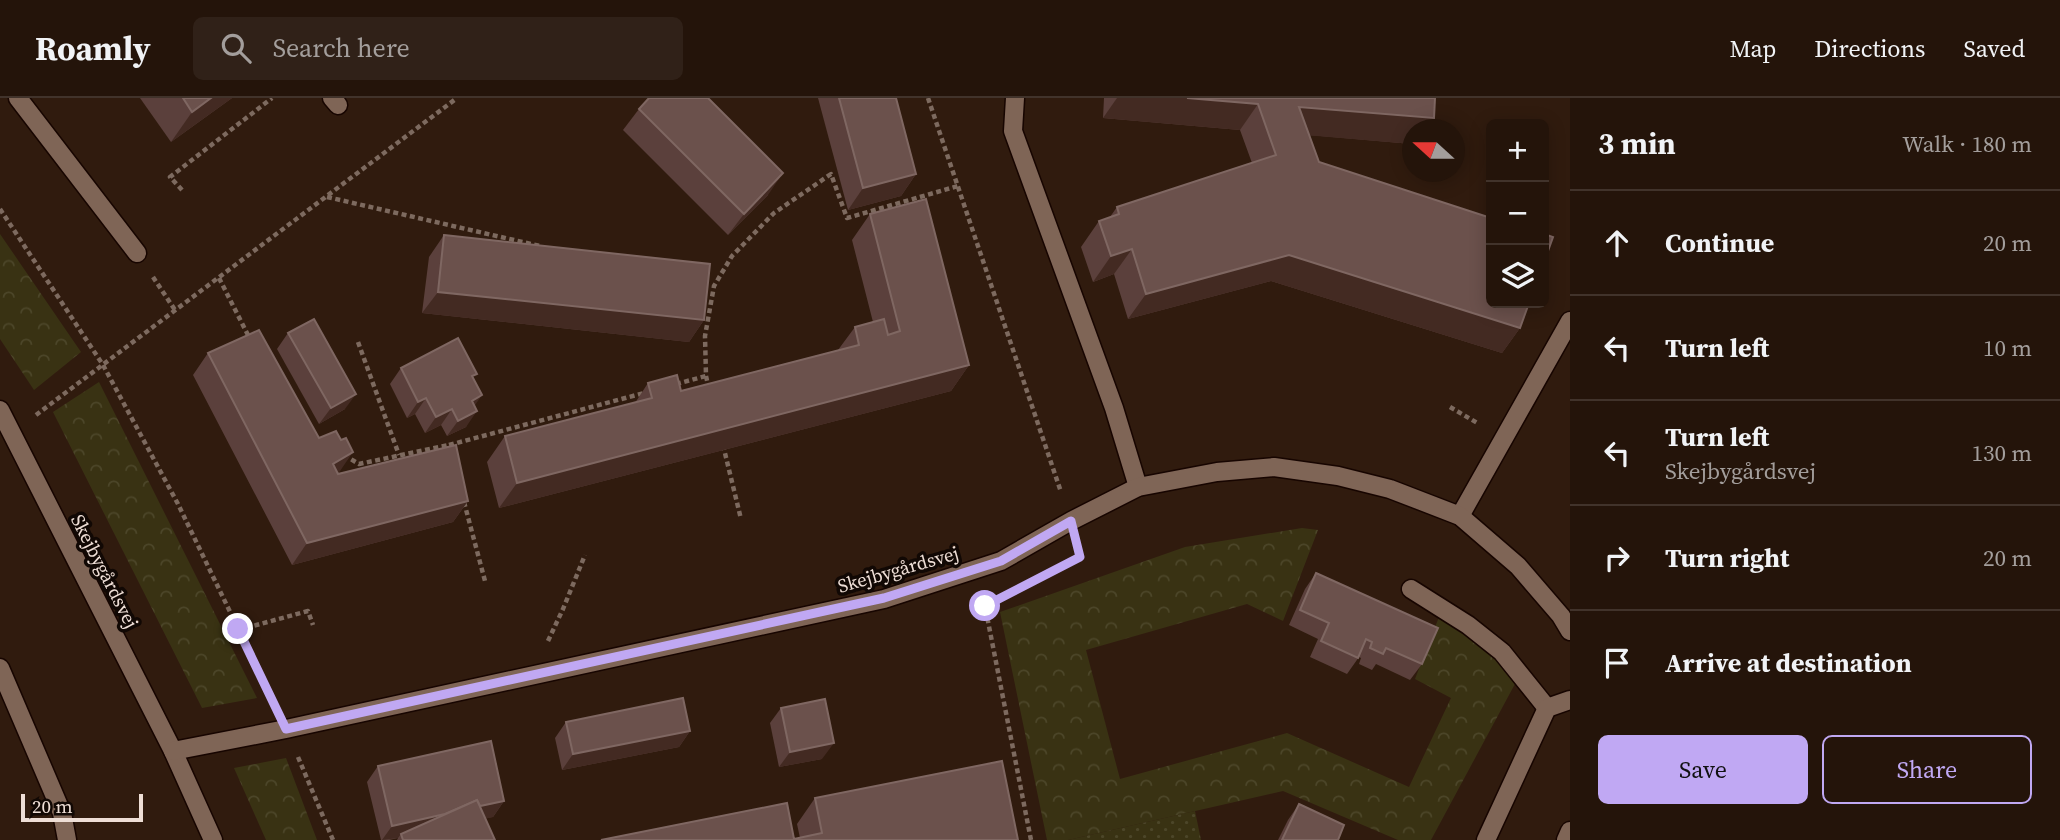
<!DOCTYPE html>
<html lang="en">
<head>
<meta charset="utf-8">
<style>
	:root { --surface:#24140a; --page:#302118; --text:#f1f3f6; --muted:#a39e9c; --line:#41332b; --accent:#c0a8f3 }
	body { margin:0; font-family:"Source Serif 4",serif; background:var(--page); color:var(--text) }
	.controls { position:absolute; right:21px; top:21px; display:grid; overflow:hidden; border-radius:10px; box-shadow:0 4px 18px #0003 }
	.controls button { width:63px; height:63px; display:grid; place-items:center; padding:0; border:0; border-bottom:2px solid var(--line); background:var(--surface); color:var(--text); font:35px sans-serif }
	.compass { position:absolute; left:1402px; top:21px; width:63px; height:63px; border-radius:50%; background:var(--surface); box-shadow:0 4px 18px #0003; rotate:291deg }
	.scale { position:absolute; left:21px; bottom:18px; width:122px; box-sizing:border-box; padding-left:7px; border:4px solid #eeded6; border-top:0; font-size:19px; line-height:24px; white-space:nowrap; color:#eeded6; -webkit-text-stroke:5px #110804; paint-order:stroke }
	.stop { position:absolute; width:21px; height:21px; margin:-16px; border:5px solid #c0a8f3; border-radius:50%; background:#fff }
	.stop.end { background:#c0a8f3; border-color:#fff; box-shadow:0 2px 7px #0008 }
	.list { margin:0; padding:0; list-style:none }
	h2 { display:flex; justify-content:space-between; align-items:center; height:91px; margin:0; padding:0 28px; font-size:30px }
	h2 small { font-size:23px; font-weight:400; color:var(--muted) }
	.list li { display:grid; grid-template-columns:46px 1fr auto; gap:21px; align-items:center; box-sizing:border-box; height:105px; padding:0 28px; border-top:2px solid var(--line) }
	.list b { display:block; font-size:26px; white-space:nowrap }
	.list p { margin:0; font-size:23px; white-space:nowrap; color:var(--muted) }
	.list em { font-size:23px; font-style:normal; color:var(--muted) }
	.actions { display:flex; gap:14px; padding:21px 28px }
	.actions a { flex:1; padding:16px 0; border:2px solid var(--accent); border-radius:10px; text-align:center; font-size:24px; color:var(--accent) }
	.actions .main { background:var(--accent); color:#111 }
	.icon { flex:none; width:38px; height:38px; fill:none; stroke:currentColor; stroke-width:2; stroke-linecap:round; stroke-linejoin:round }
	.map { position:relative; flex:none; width:1570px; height:742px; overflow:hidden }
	header { display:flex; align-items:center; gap:42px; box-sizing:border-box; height:98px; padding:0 35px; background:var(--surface); border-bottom:2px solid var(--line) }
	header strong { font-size:33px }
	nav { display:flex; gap:38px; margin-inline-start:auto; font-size:24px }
	.search { width:490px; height:63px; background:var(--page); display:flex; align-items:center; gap:18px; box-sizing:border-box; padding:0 24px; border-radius:10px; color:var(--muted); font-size:26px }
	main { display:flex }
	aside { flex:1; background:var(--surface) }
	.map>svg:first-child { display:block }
</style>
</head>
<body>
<header>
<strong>Roamly</strong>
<div class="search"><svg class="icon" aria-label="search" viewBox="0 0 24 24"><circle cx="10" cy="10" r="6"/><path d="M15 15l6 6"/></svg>Search here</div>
<nav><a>Map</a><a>Directions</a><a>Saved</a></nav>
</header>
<main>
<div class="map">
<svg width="1570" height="742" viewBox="0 0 1570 742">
	<defs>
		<pattern id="forest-crowns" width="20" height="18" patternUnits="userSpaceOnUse" patternTransform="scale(1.75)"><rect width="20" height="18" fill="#393213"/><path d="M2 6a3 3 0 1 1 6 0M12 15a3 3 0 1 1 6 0" fill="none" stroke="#4c4629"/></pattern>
		<pattern id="park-dots" width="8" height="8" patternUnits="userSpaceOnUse" patternTransform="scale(1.75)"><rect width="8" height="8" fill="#393213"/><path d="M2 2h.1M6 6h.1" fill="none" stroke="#4c4629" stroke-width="1.8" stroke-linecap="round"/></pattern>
	</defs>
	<rect width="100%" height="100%" fill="#301b0e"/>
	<g fill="url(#forest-crowns)">
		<path d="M0,136L81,254L34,292L0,241Z"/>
		<path d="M99,284L257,600L202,610L53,314Z"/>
		<path d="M1302,430L1318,432L1283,523L1247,506L1086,552L1120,681L1287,635L1409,689L1451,600L1415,581L1439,519L1484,548L1516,584L1431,742H1398L1283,693L1068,742H1047L1000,514L1185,449Z"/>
		<path d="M286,660L317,742H266L234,670Z"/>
	</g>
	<path fill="url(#park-dots)" d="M1195,713L1201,742H1068Z"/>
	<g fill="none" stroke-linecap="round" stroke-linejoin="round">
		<defs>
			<g id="minor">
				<path d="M18,0L137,155"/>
				<path d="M332,0L338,7"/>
				<path d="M1015,0L1013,33L1114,310L1138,389"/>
				<path d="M0,312L173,653L213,742"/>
				<path d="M1460,418L1570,223"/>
				<path d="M1411,491L1468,527L1502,554L1547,610"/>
				<path d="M0,570L62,715L67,742"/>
				<path d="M173,653L286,631L884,501L1001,463L1071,423L1138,389L1217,374L1274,369L1338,378L1390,391L1460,418L1518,468L1561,518L1570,533"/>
				<path d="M1486,742L1547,610L1570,602"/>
				<path d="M1566,742L1570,733"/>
			</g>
		</defs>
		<use href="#minor" stroke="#170500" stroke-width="21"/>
		<g stroke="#7d6a5f" stroke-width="4.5" stroke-dasharray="5 3.5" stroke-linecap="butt">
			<path d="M928,0L1061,394"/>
			<path d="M182,92L170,79L272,0"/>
			<path d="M327,99L540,148"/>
			<path d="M0,111L103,267L178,406L273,603"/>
			<path d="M153,179L175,212"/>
			<path d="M219,180L250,241"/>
			<path d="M358,244L399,357"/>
			<path d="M676,286L706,278"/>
			<path d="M709,291L706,278L705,238L714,188L732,158L774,115L831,76L847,120L958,88"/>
			<path d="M1450,309L1479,326"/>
			<path d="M36,317L457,0"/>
			<path d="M449,347L644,295"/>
			<path d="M723,347L741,421"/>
			<path d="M344,357L359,366L449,347L450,351"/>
			<path d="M464,404L485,483"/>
			<path d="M238,532L308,513L313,527"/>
			<path d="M548,543L563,511L585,457"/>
			<path d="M298,659L333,742"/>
			<path d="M1031,742L985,508L1080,459L1079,453"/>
		</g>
		<use href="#minor" stroke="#7f6556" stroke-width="18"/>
	</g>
	<g fill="#5b403c">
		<path d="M140,0H232L171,44Z"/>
		<path d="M818,0H896L916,76L901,98L848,112Z"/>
		<path d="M1104,0H1435L1434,20L1426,32H1412V46L1309,37L1319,64L1520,230L1502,255L1271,183L1128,221L1114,176L1093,184L1081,149L1099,123L1110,119L1117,109L1252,65L1240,32L1103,20Z"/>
		<path d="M639,11L768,97L728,137L623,32Z"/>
		<path d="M870,116L969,267L951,293L499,410L487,364L505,338L635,305L648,285L681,293L838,252L855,229L873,224L852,142Z"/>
		<path d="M444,137L704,222L689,244L422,215L429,159Z"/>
		<path d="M288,235L345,311L319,326L277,251Z"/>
		<path d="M208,255L338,376L468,403L453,424L292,467L193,277Z"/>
		<path d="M401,270L473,280L475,308L466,329L447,338L441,327L425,335L415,316L407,320L390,286Z"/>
		<path d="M1316,475L1422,566L1410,582L1376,566L1372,572L1359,566L1361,560L1359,559L1347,576L1310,559L1318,541L1289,527L1305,491Z"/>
		<path d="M781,610L822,661L779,669L770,625Z"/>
		<path d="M566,624L690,633L679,649L562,672L555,640Z"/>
		<path d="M378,668L504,703L493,719L485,720L495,742H397L398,740L389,742H381L367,684Z"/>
		<path d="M815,700L1018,742L794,741L800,740L797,726Z"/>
		<path d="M1299,706L1338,742H1278L1288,722Z"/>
	</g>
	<g fill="#432a22">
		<path d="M211,0H232L171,44L192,14Z"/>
		<path d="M1117,0H1187L1258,6L1240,32L1103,20Z"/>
		<path d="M1299,9L1434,20L1426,32H1412V46L1281,35Z"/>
		<path d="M783,75L768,97L728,137L744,116Z"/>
		<path d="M916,76L901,98L848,112L863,90Z"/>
		<path d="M1132,151L1114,176L1093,184L1111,158Z"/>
		<path d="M1289,157L1520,230L1502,255L1271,183L1128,221L1146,196Z"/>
		<path d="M438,194L704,222L689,244L422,215Z"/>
		<path d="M969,267L951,293L499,410L517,385Z"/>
		<path d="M356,296L345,311L319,326L331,310Z"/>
		<path d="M482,297L471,313L472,303Z"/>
		<path d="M426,300L415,316L407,320L418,304Z"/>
		<path d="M452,311L441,327L425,335L436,319Z"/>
		<path d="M477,313L466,329L447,338L458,323Z"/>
		<path d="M353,354L338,376L333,366Z"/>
		<path d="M468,403L453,424L292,467L307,445Z"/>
		<path d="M690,633L679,649L562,672L573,656Z"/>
		<path d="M834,645L822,661L779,669L790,654Z"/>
		<path d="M504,703L493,719L402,739L401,736L398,740L382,742L392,728Z"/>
	</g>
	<g fill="#6b514c" stroke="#7f6762" stroke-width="2">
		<path d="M183,0H211L192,14Z"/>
		<path d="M649,0H708L783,75L744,116L639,11Z"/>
		<path d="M839,0H896L916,76L863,90Z"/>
		<path d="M1187,0H1435L1434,20L1299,9L1319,64L1491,120V205H1529L1520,230L1289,157L1146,196L1132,151L1111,158L1099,123L1119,116L1117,109L1276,57L1258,6Z"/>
		<path d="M926,101L969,267L517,385L505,338L652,300L648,285L677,277L681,293L859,247L855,229L884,221L888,237L900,233L870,116Z"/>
		<path d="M1544,136L1553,139L1544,164Z"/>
		<path d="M444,137L710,166L704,222L438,194Z"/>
		<path d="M314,221L356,296L331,310L288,235Z"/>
		<path d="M259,232L319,340L336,333L341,342L346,340L353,354L333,366L338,376L456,347L468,403L307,445L208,255Z"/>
		<path d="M458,240L477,276L472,278L482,297L472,303L477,313L458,323L452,311L436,319L426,300L418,304L401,270Z"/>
		<path d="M1316,475L1438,530L1422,566L1386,550L1383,556L1370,550L1372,544L1366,541L1358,560L1321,543L1329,525L1300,512Z"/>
		<path d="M683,600L690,633L573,656L566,624Z"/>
		<path d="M825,601L834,645L790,654L781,610Z"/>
		<path d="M491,643L504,703L480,708L477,702L445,716L392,728L378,668Z"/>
		<path d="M1002,663L1018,742H601L787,705L794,741L822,735L815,700Z"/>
		<path d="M477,702L495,742H403L401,736Z"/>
		<path d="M1299,706L1344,727L1338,742H1282Z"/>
	</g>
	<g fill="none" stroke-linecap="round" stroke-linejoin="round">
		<path stroke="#c0a8f3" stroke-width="9" d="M238,531L286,631L884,500L1001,463L1071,423L1080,459L985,508"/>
	</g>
	<g text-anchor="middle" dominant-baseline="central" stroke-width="7" stroke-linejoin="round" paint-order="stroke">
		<g font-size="19" fill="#eeded6" stroke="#110804">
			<text transform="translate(898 471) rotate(-16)">Skejbygårdsvej</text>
			<text transform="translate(105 473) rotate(63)">Skejbygårdsvej</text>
		</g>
	</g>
</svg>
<div class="controls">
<button>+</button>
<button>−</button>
<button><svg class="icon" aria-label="layers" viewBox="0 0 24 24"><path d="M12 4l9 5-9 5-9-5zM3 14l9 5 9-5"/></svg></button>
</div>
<svg class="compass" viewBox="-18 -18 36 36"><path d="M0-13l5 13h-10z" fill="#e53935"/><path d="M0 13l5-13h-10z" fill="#a39e9c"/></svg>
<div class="scale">20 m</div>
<div class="stop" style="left:985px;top:508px"></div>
<div class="stop end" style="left:238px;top:531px"></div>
</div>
<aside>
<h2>3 min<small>Walk · 180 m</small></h2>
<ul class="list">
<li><svg class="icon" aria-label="ahead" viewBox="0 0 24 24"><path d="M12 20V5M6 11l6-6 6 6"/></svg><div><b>Continue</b></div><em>20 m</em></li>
<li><svg class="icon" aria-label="left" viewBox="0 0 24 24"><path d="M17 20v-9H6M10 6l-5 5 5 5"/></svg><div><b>Turn left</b></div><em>10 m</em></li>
<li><svg class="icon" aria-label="left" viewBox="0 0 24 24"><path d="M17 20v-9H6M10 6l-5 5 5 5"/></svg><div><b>Turn left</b><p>Skejbygårdsvej</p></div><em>130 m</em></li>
<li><svg class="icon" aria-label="right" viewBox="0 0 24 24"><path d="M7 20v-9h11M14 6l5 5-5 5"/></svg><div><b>Turn right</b></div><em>20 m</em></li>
<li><svg class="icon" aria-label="arrive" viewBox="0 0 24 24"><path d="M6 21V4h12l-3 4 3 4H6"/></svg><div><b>Arrive at destination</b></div></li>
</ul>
<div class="actions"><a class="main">Save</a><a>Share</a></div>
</aside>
</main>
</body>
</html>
